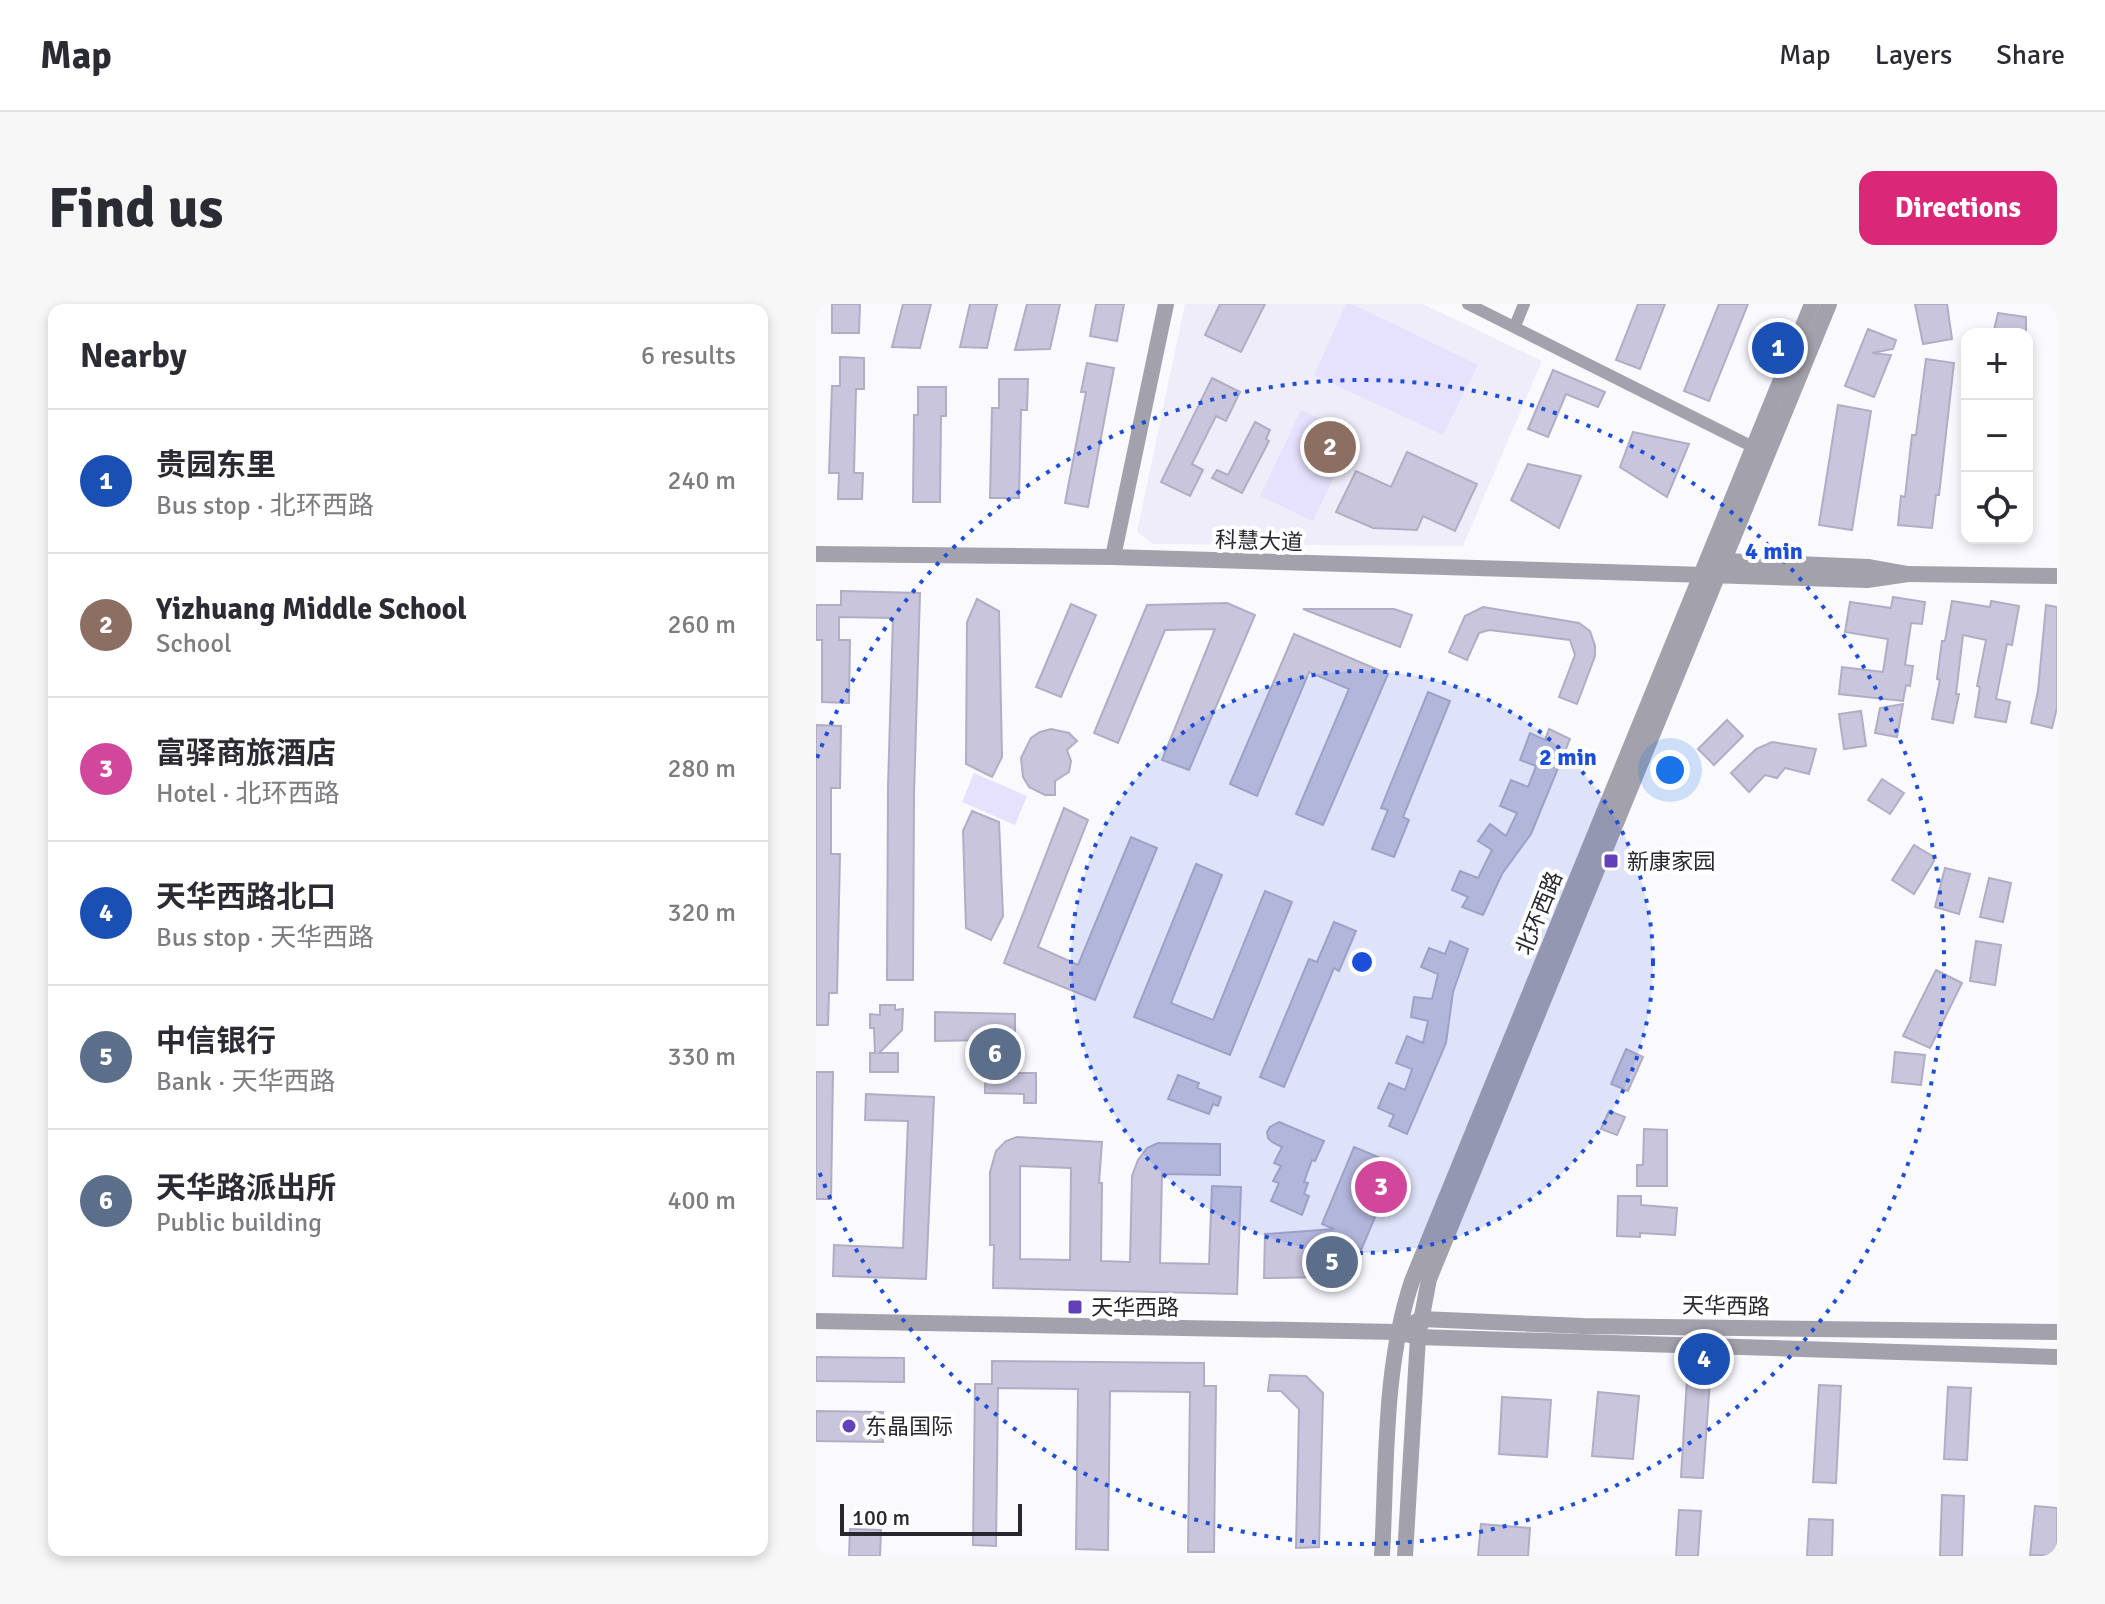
<!DOCTYPE html>
<html lang="en">
<head>
<meta charset="utf-8">
<style>
	:root { --surface:#fff; --page:#f7f7f7; --text:#2b2b33; --muted:#7c7c81; --line:#e1e1e2; --accent:#db2777 }
	body { margin:0; font-family:Signika,"Noto Sans SC",sans-serif; background:var(--page); color:var(--text) }
	.controls { position:absolute; right:24px; top:24px; display:grid; overflow:hidden; border-radius:16px; box-shadow:0 4px 12px #0003 }
	.controls button { width:72px; height:72px; display:grid; place-items:center; padding:0; border:0; border-bottom:2px solid var(--line); background:var(--surface); color:var(--text); font:40px sans-serif }
	.scale { position:absolute; left:24px; bottom:20px; width:182px; box-sizing:border-box; padding-left:8px; border:4px solid #28262f; border-top:0; font-size:22px; line-height:28px; white-space:nowrap; color:#28262f; -webkit-text-stroke:6px #fff; paint-order:stroke }
	.you { position:absolute; left:854px; top:466px; width:28px; height:28px; margin:-20px; border:6px solid #fff; border-radius:50%; background:#1a73e8; box-shadow:0 0 0 12px #1a73e833 }
	.badge { display:grid; place-items:center; width:52px; height:52px; border-radius:50%; background:var(--accent); color:#fff; font-size:26px; font-weight:700 }
	.pin { position:absolute; translate:-50% -50%; border:4px solid #fff; box-shadow:0 2px 8px #0006 }
	.list { margin:0; padding:0; list-style:none }
	h2 { display:flex; justify-content:space-between; align-items:center; height:104px; margin:0; padding:0 32px; font-size:34px }
	h2 small { font-size:26px; font-weight:400; color:var(--muted) }
	.list li { display:grid; grid-template-columns:52px 1fr auto; gap:24px; align-items:center; box-sizing:border-box; height:144px; padding:0 32px; border-top:2px solid var(--line) }
	.list b { display:block; font-size:30px; white-space:nowrap }
	.list p { margin:0; font-size:26px; white-space:nowrap; color:var(--muted) }
	.list em { font-size:26px; font-style:normal; color:var(--muted) }
	.icon { flex:none; width:44px; height:44px; fill:none; stroke:currentColor; stroke-width:2; stroke-linecap:round; stroke-linejoin:round }
	.map { position:relative; flex:none; width:1241px; height:1252px; overflow:hidden; border-radius:16px }
	header { display:flex; align-items:center; gap:48px; box-sizing:border-box; height:112px; padding:0 40px; background:var(--surface); border-bottom:2px solid var(--line) }
	header strong { font-size:38px }
	nav { display:flex; gap:44px; margin-inline-start:auto; font-size:28px }
	.intro { display:flex; align-items:center; justify-content:space-between; box-sizing:border-box; height:192px; padding:0 48px }
	h1 { margin:0; font-size:56px }
	.button { padding:20px 36px; border-radius:16px; background:var(--accent); color:#fff; font-size:28px; font-weight:700 }
	main { display:flex; gap:48px; padding:0 48px }
	aside { flex:1; background:var(--surface); border-radius:16px; box-shadow:0 4px 12px #0003 }
	.map>svg:first-child { display:block }
</style>
</head>
<body>
<header>
<strong>Map</strong>
<nav><a>Map</a><a>Layers</a><a>Share</a></nav>
</header>
<div class="intro"><h1>Find us</h1><a class="button">Directions</a></div>
<main>
<aside>
<h2>Nearby<small>6 results</small></h2>
<ul class="list">
<li><span class="badge" style="background:#1a4fb4">1</span><div><b>贵园东里</b><p>Bus stop · 北环西路</p></div><em>240 m</em></li>
<li><span class="badge" style="background:#8d6e63">2</span><div><b>Yizhuang Middle School</b><p>School</p></div><em>260 m</em></li>
<li><span class="badge" style="background:#d1479c">3</span><div><b>富驿商旅酒店</b><p>Hotel · 北环西路</p></div><em>280 m</em></li>
<li><span class="badge" style="background:#1a4fb4">4</span><div><b>天华西路北口</b><p>Bus stop · 天华西路</p></div><em>320 m</em></li>
<li><span class="badge" style="background:#5c6f8a">5</span><div><b>中信银行</b><p>Bank · 天华西路</p></div><em>330 m</em></li>
<li><span class="badge" style="background:#5c6f8a">6</span><div><b>天华路派出所</b><p>Public building</p></div><em>400 m</em></li>
</ul>
</aside>
<div class="map">
<svg width="1241" height="1252" viewBox="0 0 1241 1252">
	<rect width="100%" height="100%" fill="#faf9fe"/>
	<path fill="#efedfa" d="M369,0H607L726,57L647,242L337,240L321,228Z"/>
	<g fill="#e6e2fd">
		<path d="M530,0H536L662,61L627,131L498,71Z"/>
		<path d="M485,106L538,131L497,217L444,192Z"/>
		<path d="M158,469L211,492L199,521L146,498Z"/>
	</g>
	<g fill="#c8c5dc" stroke="#b0adc4" stroke-width="2" fill-rule="evenodd">
		<path d="M16,0H44L43,29H16Z"/>
		<path d="M87,0H115L104,44L76,43Z"/>
		<path d="M154,0H181L171,44L144,43Z"/>
		<path d="M211,0H244L234,45L199,46Z"/>
		<path d="M280,0H308L301,37L274,32Z"/>
		<path d="M404,0H449L425,48L389,31Z"/>
		<path d="M822,0H849L824,65L800,56Z"/>
		<path d="M903,0H932L893,97L868,87Z"/>
		<path d="M1099,0H1131L1136,35L1107,40Z"/>
		<path d="M1182,9L1210,13V30H1177Z"/>
		<path d="M1052,25L1080,36L1077,45L1056,49L1075,51L1058,93L1029,82Z"/>
		<path d="M24,53L48,54V85H40L38,169H47L46,195H22L23,169H13L16,82H24Z"/>
		<path d="M1110,55L1138,59L1123,191H1120L1116,224L1082,221L1085,192L1089,193L1096,131H1100Z"/>
		<path d="M271,59L298,64L272,203L249,199L270,88H265Z"/>
		<path d="M737,66L789,88L782,103L750,90L732,133L712,125Z"/>
		<path d="M396,74L424,88L410,117L400,112L376,160L387,166L374,192L345,178Z"/>
		<path d="M183,75H212L211,106H205L203,194H174L176,104H183Z"/>
		<path d="M102,83H130V112H125L124,198H97L98,111H102Z"/>
		<path d="M1022,101L1055,107L1036,226L1003,221Z"/>
		<path d="M439,118L454,126L450,135L453,137L426,189L396,174L401,166L412,171Z"/>
		<path d="M817,128L873,140L851,193L804,163Z"/>
		<path d="M591,148L661,180L639,227L607,212L601,226L557,224L520,208L540,167L575,183Z"/>
		<path d="M712,160L765,172L743,224L695,196Z"/>
		<path d="M25,287L104,289L98,490L97,676H71L72,483L77,314L23,313V336H34L33,399L6,398V336H0V301H25Z"/>
		<path d="M1077,293L1109,298L1106,320L1095,319L1089,361L1097,362L1094,382L1090,381L1087,397L1023,390L1026,363L1067,368L1072,335L1029,328L1034,298L1075,304Z"/>
		<path d="M161,295L183,307L186,453L176,473L150,460L151,318Z"/>
		<path d="M1136,297L1174,303L1175,297L1203,302L1196,341L1191,340L1180,395L1194,398L1190,418L1159,413L1164,383L1161,382L1170,336L1147,331L1140,390H1143L1137,419L1116,415L1124,376L1121,375L1126,337H1129Z"/>
		<path d="M411,299L439,311L373,466L346,456L399,325L349,326L302,439L278,429L331,301Z"/>
		<path d="M255,300L280,311L245,393L220,383Z"/>
		<path d="M1230,301L1241,303V404L1236,424L1215,419L1222,387Z"/>
		<path d="M667,303L763,319L774,327L779,342V352L761,400L743,393L759,351L754,336L673,326L663,329L651,356L633,348L649,312Z"/>
		<path d="M487,305H578L596,311L584,343Z"/>
		<path d="M478,330L572,370L507,521L480,510L533,385L493,368L441,492L414,480Z"/>
		<path d="M612,388L634,397L587,513L593,516L578,553L556,545L572,506L565,504Z"/>
		<path d="M1087,400L1081,433L1059,429L1064,404Z"/>
		<path d="M1045,407L1050,442L1028,445L1023,410Z"/>
		<path d="M911,416L927,432L898,461L882,445Z"/>
		<path d="M0,421L25,422L24,484H15V550H24L21,689H13L12,721H0Z"/>
		<path d="M235,425L253,429L261,437L251,446L255,457L253,468L239,477V491H229L213,483L207,473L205,454L215,434L224,428Z"/>
		<path d="M733,425L754,435L715,530L686,570L667,611L646,603L652,593L636,586L644,567L662,574L676,546L662,537L674,520L690,532L701,509L684,502L695,476L712,483L720,462L704,456L714,429L729,436Z"/>
		<path d="M956,438L1000,445L993,470L969,464L961,474L949,471L933,488L915,469L940,445Z"/>
		<path d="M1066,475L1088,489L1074,510L1052,496Z"/>
		<path d="M248,504L272,516L222,643L262,661L315,533L341,544L279,696L188,659Z"/>
		<path d="M156,507L183,518L187,612L175,636L150,624L147,527Z"/>
		<path d="M1098,541L1118,553V557L1098,590L1076,576Z"/>
		<path d="M380,560L406,571L355,699L397,716L449,587L476,598L414,751L318,713Z"/>
		<path d="M1129,564L1154,570L1143,610L1119,603Z"/>
		<path d="M1173,574L1195,579L1187,618L1164,613Z"/>
		<path d="M518,618L540,627L523,667L518,664L468,783L444,773L493,655L501,658Z"/>
		<path d="M634,637L652,645L637,688L630,739L591,830L573,822L578,811L562,804L573,779L589,786L596,765L580,759L591,732L607,739L612,717L595,713L598,693L616,695L622,670L605,663L613,644L629,650Z"/>
		<path d="M1160,637L1185,641L1179,681L1154,677Z"/>
		<path d="M1120,666L1146,679L1114,744L1087,732Z"/>
		<path d="M64,701H79V706L87,705L86,726L63,749H82V768H54V749H59L58,724H54V710L64,711Z"/>
		<path d="M119,708L199,710V769H220V799H208V790L169,789L170,736L119,737Z"/>
		<path d="M810,745L827,753L812,787L795,780Z"/>
		<path d="M1079,748L1109,751L1105,781L1076,778Z"/>
		<path d="M0,768H17L15,895H0Z"/>
		<path d="M362,771L383,779L381,784L405,793L402,802L397,800L393,810L352,795Z"/>
		<path d="M50,790L118,793L110,975L17,972L18,941L87,944L92,817L49,816Z"/>
		<path d="M793,807L809,813L801,831L785,825Z"/>
		<path d="M463,818L508,837L499,857L496,856L488,878L492,879L488,890L493,892L486,911L455,897L463,879L457,877L465,862L458,859L466,843L456,838L452,834L451,828L454,823Z"/>
		<path d="M828,825L851,826V882H821V861H827Z"/>
		<path d="M201,833L286,838L283,879H286L285,957L314,958L316,872L322,856L331,844L342,839L404,840V871L346,870L344,959L393,960L396,882L425,883L421,990L177,984L178,941H174V868L180,847L190,837ZM204,862L255,864L254,956L204,955Z"/>
		<path d="M538,843L581,861L543,951L525,969L515,973L448,974L449,930L518,925L506,920Z"/>
		<path d="M802,892H825V901L861,904L859,931L824,929V933L801,932Z"/>
		<path d="M0,1053L88,1054V1078L0,1077Z"/>
		<path d="M176,1057L388,1059V1082H400L398,1248H372L374,1088L294,1087L292,1246L260,1245L262,1085L182,1084L180,1242L157,1241L159,1080H176Z"/>
		<path d="M454,1071L490,1072L507,1089L503,1243L480,1244L483,1105L465,1087H452Z"/>
		<path d="M871,1075L894,1076L887,1174L865,1173Z"/>
		<path d="M1003,1081L1025,1082L1020,1179L997,1178Z"/>
		<path d="M1132,1083L1155,1084L1151,1156L1128,1155Z"/>
		<path d="M782,1088L823,1092L817,1155L776,1152Z"/>
		<path d="M686,1093L735,1096L731,1153L683,1150Z"/>
		<path d="M0,1107L67,1108V1138L0,1137Z"/>
		<path d="M1126,1191L1148,1192L1146,1252H1124Z"/>
		<path d="M1219,1202L1241,1204V1252L1214,1251Z"/>
		<path d="M863,1206L885,1207L882,1252H860Z"/>
		<path d="M993,1215L1017,1216L1016,1252H991Z"/>
		<path d="M665,1220L714,1224L712,1252H662Z"/>
		<path d="M34,1225L65,1226L64,1252H33Z"/>
	</g>
	<g fill="none" stroke-linecap="round" stroke-linejoin="round">
		<g stroke="#a3a2ac" stroke-width="12">
			<path d="M652,0L937,143"/>
			<path d="M699,22L708,0"/>
		</g>
		<g stroke="#a3a2ac" stroke-width="16">
			<path d="M0,250L297,253L1051,276L1092,270"/>
			<path d="M297,253L350,0"/>
			<path d="M900,262L909,257L1053,263L1092,270L1241,272"/>
			<path d="M0,1017L581,1028L602,1033L1241,1053"/>
			<path d="M596,1020L605,1015L767,1022L1241,1028"/>
			<path d="M566,1252C571,1161 567,1064 596,977L996,0"/>
			<path d="M589,1252L602,1033L613,975L1013,0"/>
		</g>
	</g>
	<circle cx="546" cy="658" r="291" fill="#1d4ed8" fill-opacity=".12"/>
	<g fill="none" stroke="#1d4ed8" stroke-width="4" stroke-dasharray="4 8">
		<circle cx="546" cy="658" r="291"/>
		<path d="M1 454A582 582 0 1 1 1 862"/>
	</g>
	<g fill="#6440b8" stroke="#fff" stroke-width="3">
		<rect x="787" y="549" width="16" height="16" rx="4"/>
		<rect x="251" y="995" width="16" height="16" rx="4"/>
		<circle cx="33" cy="1122" r="8"/>
	</g>
	<g text-anchor="middle" dominant-baseline="central" stroke-width="8" stroke-linejoin="round" paint-order="stroke">
		<g font-size="22" fill="#28262f" stroke="#fff">
			<text transform="translate(443 237) rotate(2)">科慧大道</text>
			<text transform="translate(723 609) rotate(-68)">北环西路</text>
			<text transform="translate(910 1002) rotate(1)">天华西路</text>
		</g>
		<g font-size="22" fill="#28262f" stroke="#fff" text-anchor="start">
			<text x="811" y="557">新康家园</text>
			<text x="275" y="1003">天华西路</text>
			<text x="49" y="1122">东晶国际</text>
		</g>
	</g>
	<circle cx="546" cy="658" r="12" fill="#1d4ed8" stroke="#fff" stroke-width="4"/>
	<g font-size="24" text-anchor="middle" font-weight="bold" fill="#1d4ed8" stroke="#fff" stroke-width="8" stroke-linejoin="round" paint-order="stroke">
		<text x="958" y="255">4 min</text>
		<text x="752" y="461">2 min</text>
	</g>
</svg>
<div class="controls">
<button>+</button>
<button>−</button>
<button><svg class="icon" aria-label="locate" viewBox="0 0 24 24"><circle cx="12" cy="12" r="6"/><path d="M12 2v4M12 18v4M2 12h4M18 12h4"/></svg></button>
</div>
<div class="scale">100 m</div>
<div class="you"></div>
<div class="pin badge" style="left:962px;top:44px;background:#1a4fb4">1</div>
<div class="pin badge" style="left:514px;top:143px;background:#8d6e63">2</div>
<div class="pin badge" style="left:565px;top:883px;background:#d1479c">3</div>
<div class="pin badge" style="left:888px;top:1055px;background:#1a4fb4">4</div>
<div class="pin badge" style="left:516px;top:958px;background:#5c6f8a">5</div>
<div class="pin badge" style="left:179px;top:750px;background:#5c6f8a">6</div>
</div>
</main>
</body>
</html>
